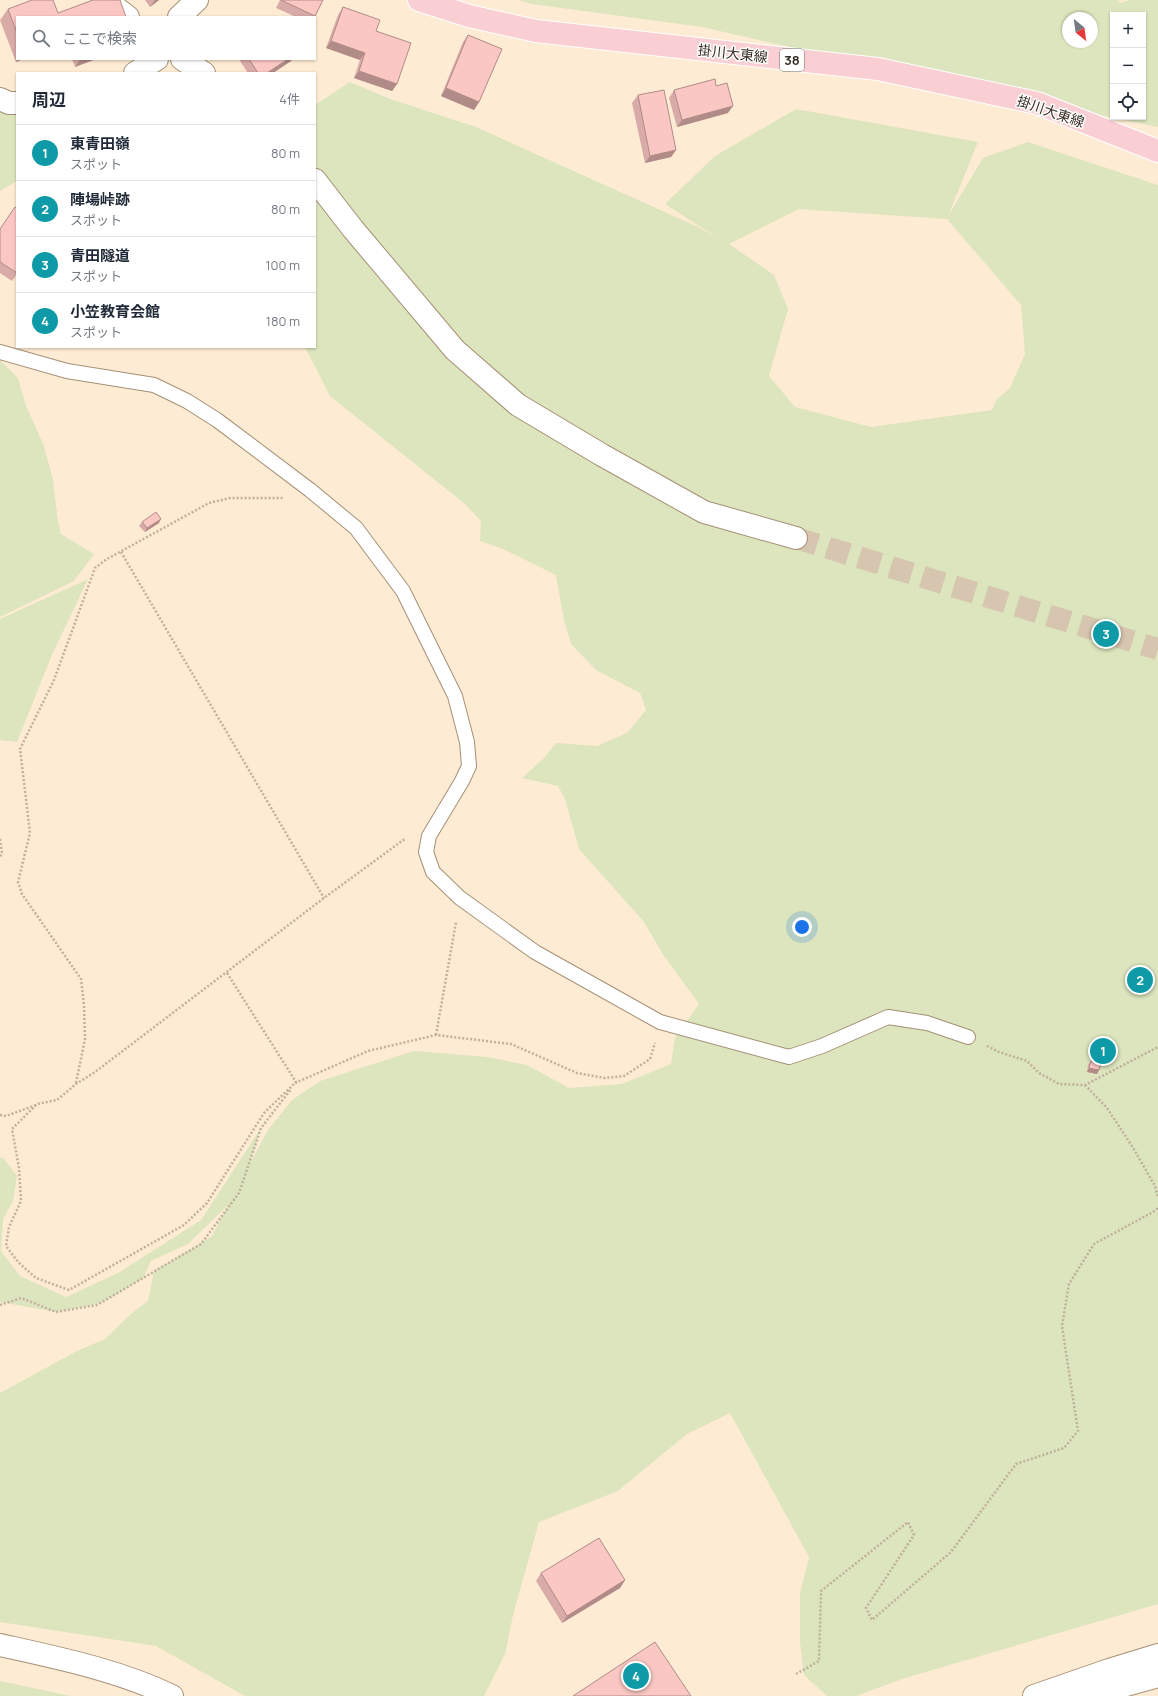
<!DOCTYPE html>
<html lang="ja">
<head>
<meta charset="utf-8">
<style>
	:root { --surface:#fff; --page:#f2f2f3; --text:#1f2937; --muted:#747a83; --line:#e0e1e3; --accent:#0864cd }
	body { margin:0; font-family:Manrope,"Noto Sans JP",sans-serif; background:var(--page); color:var(--text) }
	.controls { position:absolute; right:12px; top:12px; display:grid; overflow:hidden; border-radius:0px; box-shadow:0 1px 3px #0004 }
	.controls button { width:36px; height:36px; display:grid; place-items:center; padding:0; border:0; border-bottom:1px solid var(--line); background:var(--surface); color:var(--text); font:20px sans-serif }
	.compass { position:absolute; left:1062px; top:12px; width:36px; height:36px; border-radius:50%; background:var(--surface); box-shadow:0 1px 3px #0004; rotate:151deg }
	.you { position:absolute; left:802px; top:927px; width:14px; height:14px; margin:-10px; border:3px solid #fff; border-radius:50%; background:#1a73e8; box-shadow:0 0 0 6px #1a73e833 }
	.badge { display:grid; place-items:center; width:26px; height:26px; border-radius:50%; background:var(--accent); color:#fff; font-size:13px; font-weight:700 }
	.pin { position:absolute; translate:-50% -50%; border:2px solid #fff; box-shadow:0 1px 4px #0006 }
	.list { margin:0; padding:0; list-style:none }
	h2 { display:flex; justify-content:space-between; align-items:center; height:52px; margin:0; padding:0 16px; font-size:17px }
	h2 small { font-size:13px; font-weight:400; color:var(--muted) }
	.list li { display:grid; grid-template-columns:26px 1fr auto; gap:12px; align-items:center; box-sizing:border-box; height:56px; padding:0 16px; border-top:1px solid var(--line) }
	.list b { display:block; font-size:15px; white-space:nowrap }
	.list p { margin:0; font-size:13px; white-space:nowrap; color:var(--muted) }
	.list em { font-size:13px; font-style:normal; color:var(--muted) }
	.icon { flex:none; width:22px; height:22px; fill:none; stroke:currentColor; stroke-width:2; stroke-linecap:round; stroke-linejoin:round }
	.map { position:relative; flex:none; width:1158px; height:1696px; overflow:hidden }
	.search { position:absolute; background:var(--surface); box-shadow:0 1px 3px #0004; left:16px; top:16px; width:300px; height:44px; display:flex; align-items:center; gap:10px; box-sizing:border-box; padding:0 14px; border-radius:0px; color:var(--muted); font-size:15px }
	.panel { position:absolute; background:var(--surface); box-shadow:0 1px 3px #0004; left:16px; top:72px; width:300px; height:276px; border-radius:0px }
	.map>svg:first-child { display:block }
</style>
</head>
<body>
<div class="map">
<svg width="1158" height="1696" viewBox="0 0 1158 1696">
	<rect width="100%" height="100%" fill="#feebd3"/>
	<g fill="#dce5bd" fill-rule="evenodd">
		<path d="M518,0H1118L1120,3L1130,0H1158V127L940,82L702,27L532,4ZM1113,15H1143V117H1113ZM1068,18H1092V42H1068Z"/>
		<path d="M350,82L390,99L476,127L698,227L719,239L665,204L715,156L796,109L978,142L948,216L983,158L1028,142L1158,185V1604L905,1678L856,1696H827L804,1675L800,1642V1593L809,1557L730,1413L687,1434L618,1491L539,1522L513,1615L505,1654L484,1696H245L156,1646L0,1622V1393L75,1352L105,1339L132,1313L148,1301L154,1271L212,1236L228,1205L188,1244L151,1261L143,1278L101,1303L56,1312L0,1302V1157L4,1159L17,1176L13,1201L3,1219L1,1251L20,1276L66,1297L118,1273L201,1220L261,1128L249,1165L268,1130L292,1100L320,1081L414,1051L487,1057L527,1065L569,1088L622,1084L671,1064L675,1038L699,1004L664,956L644,922L579,849L565,799L558,786L522,778L543,759L556,743L597,746L627,733L646,710L640,693L596,670L571,644L564,620L556,575L501,548L480,541L481,521L465,504L330,396L305,347H315V105ZM799,209L947,219L1021,305L1025,354L1010,388L996,400L992,410L871,427L795,407L769,376L788,309L774,275L729,244Z"/>
		<path d="M0,107L17,109V181L0,191Z"/>
		<path d="M0,360L18,378L26,406L44,446L53,480L58,522L61,534L94,554L74,581L0,617Z"/>
		<path d="M88,579L51,657L17,742L0,740V619Z"/>
		<path d="M0,1681L71,1696H0Z"/>
	</g>
	<g fill="none" stroke-linecap="round" stroke-linejoin="round">
		<path stroke="#d6c5af" stroke-width="22" stroke-dasharray="22 11" stroke-linecap="butt" d="M796,538L1158,649"/>
		<defs>
			<path id="service" d="M0,352L67,371L154,385L187,401L217,420L310,490L356,528L403,591L455,696L467,742L469,766L462,781L429,836L426,852L433,872L460,898L535,952L660,1022L789,1057L822,1046L888,1017L927,1023L968,1037"/>
			<g id="minor">
				<path d="M106,0L128,17"/>
				<path d="M179,17L197,0"/>
				<path d="M182,59L204,73"/>
				<path d="M135,73L157,59"/>
				<path d="M0,99L9,103H17"/>
				<path d="M315,180L353,229L455,350L518,405L602,455L704,512L796,538"/>
			</g>
			<g id="tertiary">
				<path d="M0,1645C58,1658 118,1670 172,1696"/>
				<path d="M1034,1696L1109,1670L1158,1655"/>
				<path d="M1072,1696L1119,1687L1158,1676"/>
			</g>
			<path id="primary" d="M419,0L469,16L536,31L878,69L1037,103L1158,151"/>
		</defs>
		<use href="#service" stroke="#a59075" stroke-width="16"/>
		<use href="#minor" stroke="#a59075" stroke-width="24"/>
		<use href="#tertiary" stroke="#a59075" stroke-width="24"/>
		<use href="#primary" stroke="#fff" stroke-width="24"/>
		<g stroke="#c0b09c" stroke-width="2.5" stroke-dasharray="2 2" stroke-linecap="butt">
			<path d="M121,552L324,898"/>
			<path d="M0,839L2,853L0,857"/>
			<path d="M227,973L296,1082L264,1113L207,1203L184,1225L69,1290L36,1278L18,1262L6,1246L9,1227L21,1201L19,1168L12,1129L37,1104L57,1100L76,1084L95,1072L324,898L406,838"/>
			<path d="M436,1035L456,922"/>
			<path d="M987,1046L999,1052L1027,1061L1039,1073L1059,1084L1085,1085L1158,1047"/>
			<path d="M76,1083L85,1039L84,1005L81,979L22,894L18,882L30,833L20,749L54,680L95,568L107,559L209,503L230,498H284"/>
			<path d="M295,1083L368,1051L436,1035L511,1044L577,1073L605,1078L624,1076L650,1059L655,1043"/>
			<path d="M1085,1085L1107,1108L1132,1146L1155,1186L1158,1198"/>
			<path d="M0,1115L6,1116L36,1105"/>
			<path d="M0,1305L21,1298L56,1312L97,1305L201,1244L239,1193L261,1128L291,1089"/>
			<path d="M796,1674L819,1661L821,1591L908,1522L914,1535L866,1608L872,1620L951,1552L1016,1464L1064,1448L1078,1431L1062,1326L1069,1284L1094,1244L1153,1212L1158,1208"/>
		</g>
		<use href="#service" stroke="#fff" stroke-width="14"/>
		<use href="#minor" stroke="#fff" stroke-width="22"/>
		<use href="#tertiary" stroke="#fff" stroke-width="22"/>
		<use href="#primary" stroke="#f9cfd3" stroke-width="22"/>
	</g>
	<g fill="#d8aba8">
		<path d="M145,0H159L150,7Z"/>
		<path d="M280,0H323L315,17H296L276,8Z"/>
		<path d="M343,7L376,31L397,84L392,91L354,78L360,60L326,48L338,15Z"/>
		<path d="M8,9L58,13L17,17V59H23L16,62L0,20Z"/>
		<path d="M468,35L479,102L474,110L441,96L463,42Z"/>
		<path d="M72,59H96L75,67Z"/>
		<path d="M241,59H292L291,61L273,73H248L240,61Z"/>
		<path d="M716,86L728,113L677,127L669,98L674,90Z"/>
		<path d="M638,95L676,150L671,157L645,163L632,103Z"/>
		<path d="M17,208V274L12,281L0,273V229Z"/>
		<path d="M142,522L159,523L145,532L139,526Z"/>
		<path d="M1091,1061L1099,1070L1097,1074L1087,1072L1088,1065Z"/>
		<path d="M541,1573L625,1580L620,1588L562,1623L536,1581Z"/>
	</g>
	<g fill="#b08b88">
		<path d="M155,0H159L150,7Z"/>
		<path d="M331,41L365,53L360,60L326,48Z"/>
		<path d="M18,59H23L16,62Z"/>
		<path d="M80,59H96L75,67Z"/>
		<path d="M288,59H292L291,61L273,73H267Z"/>
		<path d="M359,71L397,84L392,91L354,78Z"/>
		<path d="M446,88L479,102L474,110L441,96Z"/>
		<path d="M733,106L728,113L677,127L682,120Z"/>
		<path d="M676,150L671,157L645,163L650,156Z"/>
		<path d="M161,519L159,523L145,532L147,528Z"/>
		<path d="M1089,1068L1099,1070L1097,1074L1087,1072Z"/>
		<path d="M625,1580L620,1588L562,1623L567,1616Z"/>
	</g>
	<g fill="#fbc7c3" stroke="#b08b88">
		<path d="M32,0H53L58,13L93,0H120L126,17H17V33L8,9Z"/>
		<path d="M282,0H323L315,16L281,0Z"/>
		<path d="M343,7L380,20L376,31L411,43L397,84L359,71L365,53L331,41Z"/>
		<path d="M468,35L502,49L479,102L446,88Z"/>
		<path d="M249,59H288L267,73H258Z"/>
		<path d="M715,79L716,86L727,83L733,106L682,120L674,90Z"/>
		<path d="M664,90L676,150L650,156L638,95Z"/>
		<path d="M15,207L17,208V273L0,262V229Z"/>
		<path d="M156,512L161,519L147,528L142,522Z"/>
		<path d="M1091,1061L1101,1064L1099,1070L1089,1068Z"/>
		<path d="M599,1538L625,1580L567,1616L541,1573Z"/>
		<path d="M655,1642L691,1696H573Z"/>
	</g>
	<g text-anchor="middle" dominant-baseline="central" stroke-width="3" stroke-linejoin="round" paint-order="stroke">
		<rect fill="#fff" stroke="#726c64" stroke-width="1" x="780" y="49" width="24" height="22" rx="3"/>
		<g font-size="13" font-weight="bold" fill="#362d21">
			<text x="792" y="60">38</text>
		</g>
		<g font-size="14" fill="#362d21" stroke="#fff">
			<text transform="translate(733 53) rotate(6)">掛川大東線</text>
			<text transform="translate(1051 111) rotate(19)">掛川大東線</text>
		</g>
	</g>
</svg>
<div class="controls">
<button>+</button>
<button>−</button>
<button><svg class="icon" aria-label="locate" viewBox="0 0 24 24"><circle cx="12" cy="12" r="6"/><path d="M12 2v4M12 18v4M2 12h4M18 12h4"/></svg></button>
</div>
<svg class="compass" viewBox="-18 -18 36 36"><path d="M0-13l5 13h-10z" fill="#e53935"/><path d="M0 13l5-13h-10z" fill="#747a83"/></svg>
<div class="you"></div>
<div class="pin badge" style="left:1103px;top:1051px;background:#0f9aa8">1</div>
<div class="pin badge" style="left:1140px;top:980px;background:#0f9aa8">2</div>
<div class="pin badge" style="left:1106px;top:634px;background:#0f9aa8">3</div>
<div class="pin badge" style="left:636px;top:1676px;background:#0f9aa8">4</div>
<div class="search"><svg class="icon" aria-label="search" viewBox="0 0 24 24"><circle cx="10" cy="10" r="6"/><path d="M15 15l6 6"/></svg>ここで検索</div>
<section class="panel">
<h2>周辺<small>4件</small></h2>
<ul class="list">
<li><span class="badge" style="background:#0f9aa8">1</span><div><b>東青田嶺</b><p>スポット</p></div><em>80 m</em></li>
<li><span class="badge" style="background:#0f9aa8">2</span><div><b>陣場峠跡</b><p>スポット</p></div><em>80 m</em></li>
<li><span class="badge" style="background:#0f9aa8">3</span><div><b>青田隧道</b><p>スポット</p></div><em>100 m</em></li>
<li><span class="badge" style="background:#0f9aa8">4</span><div><b>小笠教育会館</b><p>スポット</p></div><em>180 m</em></li>
</ul>
</section>
</div>
</body>
</html>
